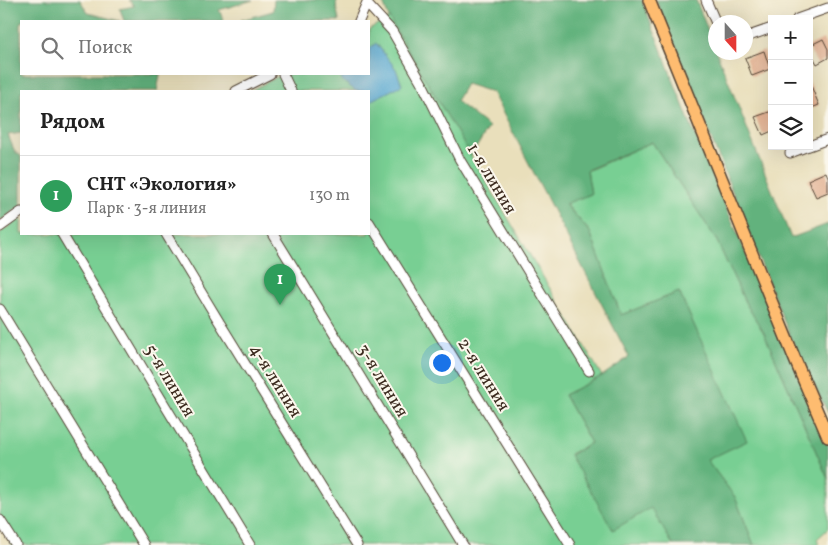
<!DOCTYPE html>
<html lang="ru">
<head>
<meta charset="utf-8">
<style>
	:root { --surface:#fff; --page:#f2f2f2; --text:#222; --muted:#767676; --line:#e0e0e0; --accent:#1a73e8 }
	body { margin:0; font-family:Vollkorn,serif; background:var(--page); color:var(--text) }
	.controls { position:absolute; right:15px; top:15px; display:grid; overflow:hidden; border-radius:0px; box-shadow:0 5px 20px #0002 }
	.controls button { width:45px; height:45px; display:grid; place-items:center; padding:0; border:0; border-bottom:1px solid var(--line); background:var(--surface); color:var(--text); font:25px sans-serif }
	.compass { position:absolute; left:708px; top:15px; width:45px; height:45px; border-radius:50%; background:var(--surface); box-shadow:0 5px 20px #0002; rotate:159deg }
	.you { position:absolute; left:441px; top:362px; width:18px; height:18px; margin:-12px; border:4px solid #fff; border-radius:50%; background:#1a73e8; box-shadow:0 0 0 8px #1a73e833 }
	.badge { display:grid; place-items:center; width:32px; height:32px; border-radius:50%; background:var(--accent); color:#fff; font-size:16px; font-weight:700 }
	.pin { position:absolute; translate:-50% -41px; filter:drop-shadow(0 1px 2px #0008) }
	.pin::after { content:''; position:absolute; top:26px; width:18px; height:15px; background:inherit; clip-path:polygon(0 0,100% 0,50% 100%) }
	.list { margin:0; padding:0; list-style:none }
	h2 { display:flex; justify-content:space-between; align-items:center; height:65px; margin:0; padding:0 20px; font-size:21px }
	h2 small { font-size:16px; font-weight:400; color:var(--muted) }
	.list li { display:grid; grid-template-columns:32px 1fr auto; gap:15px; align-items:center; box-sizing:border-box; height:80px; padding:0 20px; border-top:1px solid var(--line) }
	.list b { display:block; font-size:19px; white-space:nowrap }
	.list p { margin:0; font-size:16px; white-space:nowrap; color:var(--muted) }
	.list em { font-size:16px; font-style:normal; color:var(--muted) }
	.icon { flex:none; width:28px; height:28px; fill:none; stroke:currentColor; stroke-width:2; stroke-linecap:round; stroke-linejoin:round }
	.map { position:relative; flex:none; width:828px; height:545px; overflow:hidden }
	.search { position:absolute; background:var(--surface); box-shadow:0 5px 20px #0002; left:20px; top:20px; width:350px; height:55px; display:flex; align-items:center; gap:12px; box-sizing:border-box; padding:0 18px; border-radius:0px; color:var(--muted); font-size:19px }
	.panel { position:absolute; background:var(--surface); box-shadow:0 5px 20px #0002; left:20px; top:90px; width:350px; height:145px; border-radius:0px }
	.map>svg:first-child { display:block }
</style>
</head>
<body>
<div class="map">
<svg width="828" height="545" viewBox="0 0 828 545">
	<rect width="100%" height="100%" fill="#fbf7ec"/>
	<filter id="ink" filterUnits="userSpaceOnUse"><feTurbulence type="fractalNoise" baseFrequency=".02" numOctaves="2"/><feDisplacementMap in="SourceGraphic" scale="10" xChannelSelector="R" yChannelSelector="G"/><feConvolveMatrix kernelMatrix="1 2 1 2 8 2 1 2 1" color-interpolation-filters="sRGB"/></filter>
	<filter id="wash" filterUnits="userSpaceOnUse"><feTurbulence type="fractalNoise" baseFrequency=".0096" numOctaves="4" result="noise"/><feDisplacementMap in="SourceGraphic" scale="20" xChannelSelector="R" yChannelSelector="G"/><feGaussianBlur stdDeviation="1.12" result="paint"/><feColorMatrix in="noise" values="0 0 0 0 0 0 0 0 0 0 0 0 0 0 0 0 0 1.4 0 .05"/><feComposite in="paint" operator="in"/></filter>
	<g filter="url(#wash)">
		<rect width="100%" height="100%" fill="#e9dfbb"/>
		<g fill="#78cf93" stroke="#5a7c58">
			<path d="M389,18L602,376L564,395L591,443L570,454L613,529L651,507L673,545H12L0,525V233L21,218V234H369V91H250L283,74H369V29Z"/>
			<path d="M652,142L716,239L745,302L764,333L828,479V529L817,539L819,545H754L735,497L707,460L746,441L679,292L621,315L590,232L565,203L591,194L587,171Z"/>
		</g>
		<g fill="#62b27d" stroke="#4e6e4e">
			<path d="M0,0H80L88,13L120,21H21V74H160V75L157,91H21V133L8,135L15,152L21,156V206L0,221Z"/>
			<path d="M129,0H253L219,10L224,21H124L120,9L134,6Z"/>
			<path d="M274,0H338L336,4L339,21H243L241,20L273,11Z"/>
			<path d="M382,0H642L690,123L828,445V479L764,333L745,302L716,239L652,142L587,170L591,194L565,204L590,232L621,315L679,292L747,441L707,460L735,497L754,545H673L651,508L613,530L570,455L591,443L564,395L602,376L629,357L492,92L466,84L456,101L489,127L471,156L389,18Z"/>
			<path d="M656,0H696L715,48L716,52L717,53L791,238L828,224V413L791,339Z"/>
		</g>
		<path fill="#56a7d0" stroke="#486877" d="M376,43L396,69L402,85L370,101L369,100V91H356L341,80L345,74H369V49Z"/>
		<g id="blocks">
			<g fill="#e0ac8b">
				<path d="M823,39L828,49V58L817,64L809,49V46Z"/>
				<path d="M764,51L770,69L752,76L745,58Z"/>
				<path d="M809,81L819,105L809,109Z"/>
				<path d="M772,111V131L763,135L755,117Z"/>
				<path d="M826,172L828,177V192L816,197L808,180Z"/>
			</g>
		</g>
	</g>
	<g filter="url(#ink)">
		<use href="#blocks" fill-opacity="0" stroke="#554536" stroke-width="1"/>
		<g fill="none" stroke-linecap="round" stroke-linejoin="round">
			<defs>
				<g id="minor">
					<path d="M706,0L716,23"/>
					<path d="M367,4L392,31L423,85L460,160L589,371"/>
					<path d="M797,19L828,8"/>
					<path d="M359,21L368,0"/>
					<path d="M746,37L772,28"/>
					<path d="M283,74L291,91"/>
					<path d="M236,91L270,74"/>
					<path d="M809,146L828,139"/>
					<path d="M790,153L808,146"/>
					<path d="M369,222L570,545"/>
					<path d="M0,227L21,212"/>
					<path d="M62,234L166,407L250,545"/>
					<path d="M166,234L218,320L357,545"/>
					<path d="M273,234L463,545"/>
					<path d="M0,309L144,545"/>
					<path d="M0,520L16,545"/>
				</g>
				<path id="major" d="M649,0L796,362L828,437"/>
			</defs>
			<use href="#minor" stroke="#554536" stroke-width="11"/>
			<use href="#major" stroke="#554536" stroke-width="14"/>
			<use href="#minor" stroke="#fff" stroke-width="9"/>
			<use href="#major" stroke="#febc70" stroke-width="11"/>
		</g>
	</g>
	<g text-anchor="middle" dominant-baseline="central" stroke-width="4" stroke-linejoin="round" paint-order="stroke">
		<g font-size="18" fill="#3b2a1e" stroke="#fbf7ec">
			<text transform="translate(491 179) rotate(59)">1-я линия</text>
			<text transform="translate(483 375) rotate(58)">2-я линия</text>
			<text transform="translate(169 381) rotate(59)">5-я линия</text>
			<text transform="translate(275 381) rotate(58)">4-я линия</text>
			<text transform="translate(382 381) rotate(59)">3-я линия</text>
		</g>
	</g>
</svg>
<div class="controls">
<button>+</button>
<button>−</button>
<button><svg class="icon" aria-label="layers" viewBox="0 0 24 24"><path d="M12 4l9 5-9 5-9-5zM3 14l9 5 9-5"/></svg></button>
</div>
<svg class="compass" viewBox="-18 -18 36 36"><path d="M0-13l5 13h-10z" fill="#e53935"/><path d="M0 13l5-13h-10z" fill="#767676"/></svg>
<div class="you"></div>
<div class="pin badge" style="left:280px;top:305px;background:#2e9e5b">1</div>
<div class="search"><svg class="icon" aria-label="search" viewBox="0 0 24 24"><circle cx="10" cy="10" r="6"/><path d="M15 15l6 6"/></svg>Поиск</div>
<section class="panel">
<h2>Рядом<small></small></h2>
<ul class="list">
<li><span class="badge" style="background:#2e9e5b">1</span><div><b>СНТ «Экология»</b><p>Парк · 3-я линия</p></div><em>130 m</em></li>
</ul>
</section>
</div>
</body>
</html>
